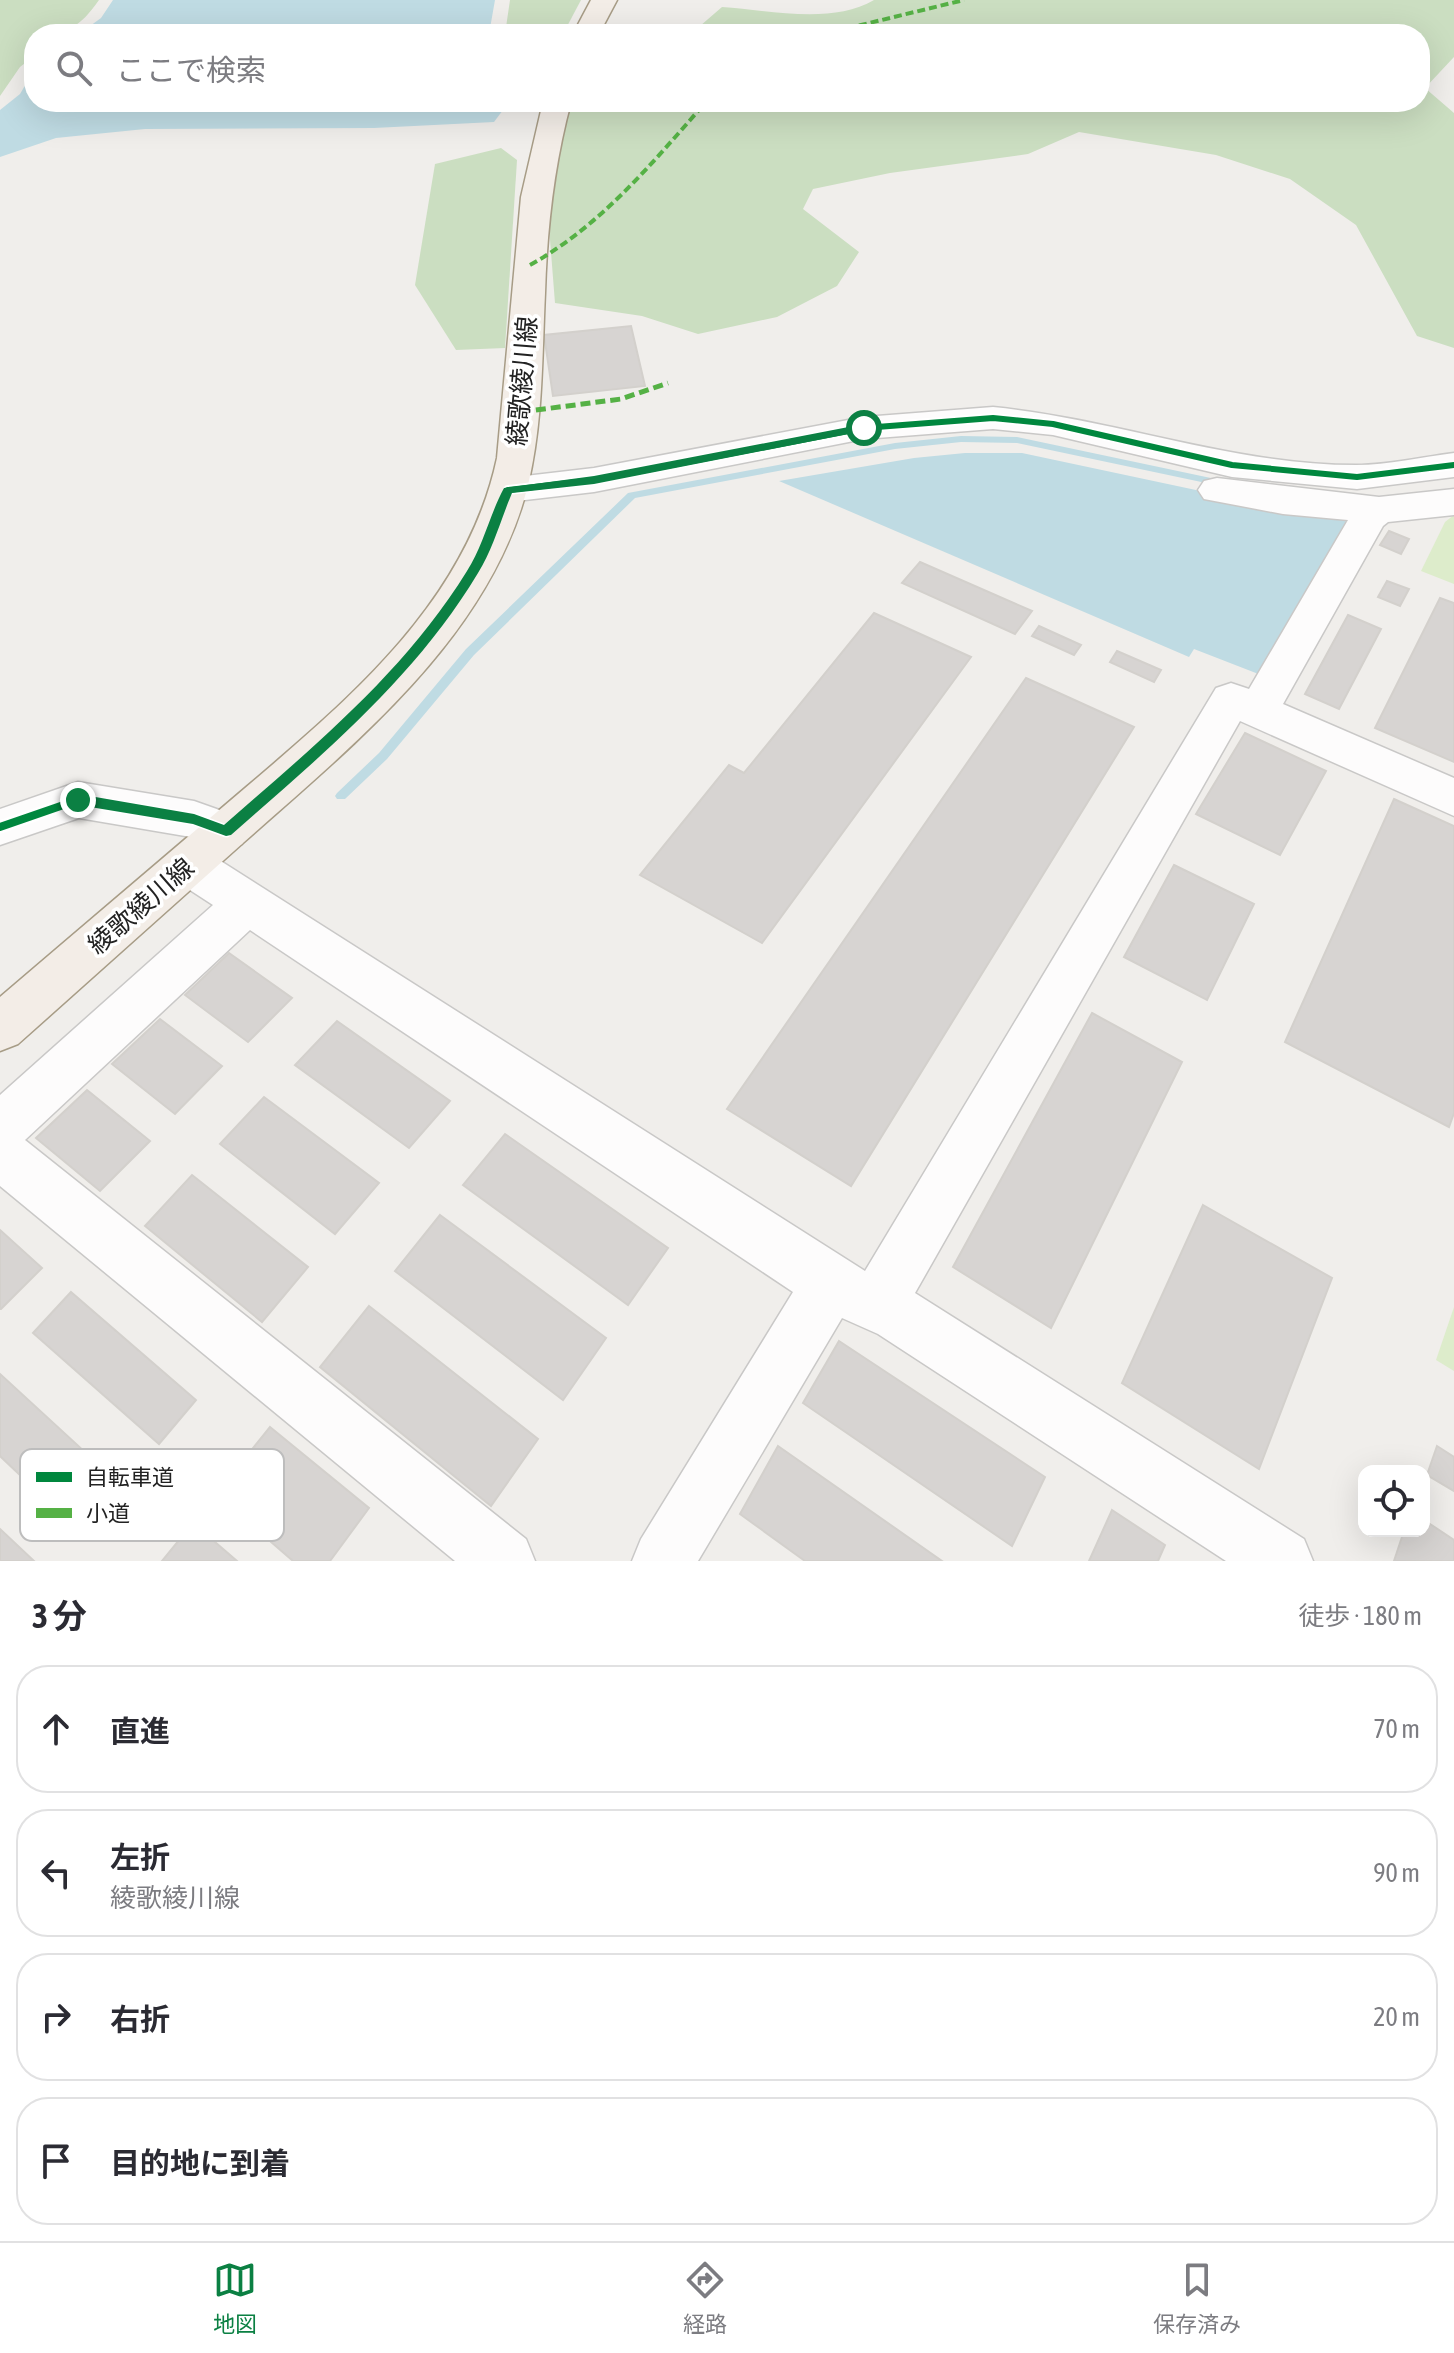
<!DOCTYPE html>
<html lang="ja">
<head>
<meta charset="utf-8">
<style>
	:root { --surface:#fff; --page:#f7f7f7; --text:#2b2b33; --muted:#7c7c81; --line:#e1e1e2; --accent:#0b8043 }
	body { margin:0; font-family:"Asap Condensed","Noto Sans JP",sans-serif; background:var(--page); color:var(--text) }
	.controls { position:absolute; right:24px; bottom:24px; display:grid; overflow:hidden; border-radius:16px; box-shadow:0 8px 32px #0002 }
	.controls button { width:72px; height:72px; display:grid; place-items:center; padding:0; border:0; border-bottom:2px solid var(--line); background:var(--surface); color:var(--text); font:40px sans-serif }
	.stop { position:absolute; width:24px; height:24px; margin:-18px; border:6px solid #0b8043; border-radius:50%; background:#fff }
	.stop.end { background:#0b8043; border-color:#fff; box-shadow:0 2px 8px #0008 }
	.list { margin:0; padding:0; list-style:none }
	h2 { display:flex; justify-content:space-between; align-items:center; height:104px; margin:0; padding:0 32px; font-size:34px }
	h2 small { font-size:26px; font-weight:400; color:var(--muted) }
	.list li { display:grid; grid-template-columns:52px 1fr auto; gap:24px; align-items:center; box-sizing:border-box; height:128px; margin:0 16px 16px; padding:0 16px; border:2px solid var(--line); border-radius:32px }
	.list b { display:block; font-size:30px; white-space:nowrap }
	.list p { margin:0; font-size:26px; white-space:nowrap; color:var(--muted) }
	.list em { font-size:26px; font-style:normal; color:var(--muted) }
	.icon { flex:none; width:44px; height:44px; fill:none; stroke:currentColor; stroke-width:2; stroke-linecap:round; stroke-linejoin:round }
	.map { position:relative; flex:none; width:1454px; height:1561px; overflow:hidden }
	.search { position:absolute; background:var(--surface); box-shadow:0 8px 32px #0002; left:24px; right:24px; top:24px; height:88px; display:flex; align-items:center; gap:20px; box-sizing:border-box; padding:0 28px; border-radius:32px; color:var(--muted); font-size:30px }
	.sheet { height:680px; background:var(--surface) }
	nav { display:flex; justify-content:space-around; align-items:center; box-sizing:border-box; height:112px; border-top:2px solid var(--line); background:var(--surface); font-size:22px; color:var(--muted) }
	nav a { display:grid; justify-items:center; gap:4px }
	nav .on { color:var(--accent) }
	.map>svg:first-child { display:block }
</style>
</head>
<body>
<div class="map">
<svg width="1454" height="1561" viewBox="0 0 1454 1561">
	<rect width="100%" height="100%" fill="#f0eeeb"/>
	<g fill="#ddeccb">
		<path d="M1454,515V584L1421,571L1445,522Z"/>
		<path d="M1454,1307V1371L1436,1360Z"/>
	</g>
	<g fill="#cbdec1">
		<path d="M0,0H99C79,28 68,34 34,34V56L20,67L0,96Z"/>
		<path d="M510,0H581L563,34H505Z"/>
		<path d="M874,0H1454V57L1425,88L1454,113V348L1417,336L1356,225L1290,179L1216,155L1079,132L1028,154L890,173L813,189L803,209L859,252L837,286L777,317L698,334L642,316L555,303L549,227L566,112L572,102H1420V34H701L700,26L722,7C768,10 832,25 874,0Z"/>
		<path d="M501,148L517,160L505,348L456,350L415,285L435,164Z"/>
	</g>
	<g fill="#bfdbe3">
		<path d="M113,0H495L489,34H79L101,18Z"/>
		<path d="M34,70V102H509L494,122L374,128L145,129L56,138L0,157V110L20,94Z"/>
		<path d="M965,453H1022L1210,493L1351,512L1261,675L1194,649L1189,657L779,481L914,458Z"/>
	</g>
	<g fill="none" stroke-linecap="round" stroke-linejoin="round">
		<path fill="#bfdbe3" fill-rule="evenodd" d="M961,436L1017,437L1225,481L1230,484L1225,487L1017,443L961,442L895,449L635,498L474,655L387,759L345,799H337L335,796L337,793L379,753L466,649L628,493L895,443Z"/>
	</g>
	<g fill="#d7d4d2" stroke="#d3d0cc" stroke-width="2">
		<path d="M631,326L645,386L553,396L544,335Z"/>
		<path d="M1389,531L1409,539L1401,554L1380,545Z"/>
		<path d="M920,562L1032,611L1015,634L902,583Z"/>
		<path d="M1387,581L1409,589L1400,606L1378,597Z"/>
		<path d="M1440,598L1454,603V762L1375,728Z"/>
		<path d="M874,613L971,657L762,943L640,875L729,765L744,773Z"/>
		<path d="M1348,615L1381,629L1339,709L1305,694Z"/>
		<path d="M1039,626L1081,645L1074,655L1032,636Z"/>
		<path d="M1117,651L1161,670L1154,682L1110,662Z"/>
		<path d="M1026,678L1134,727L851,1186L727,1109Z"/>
		<path d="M1245,733L1326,771L1280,855L1196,814Z"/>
		<path d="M1394,799L1454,826V1113L1449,1127L1285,1042Z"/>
		<path d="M1174,865L1254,904L1207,1000L1124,957Z"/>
		<path d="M229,953L292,998L248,1042L185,995Z"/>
		<path d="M1092,1013L1182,1062L1051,1328L953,1267Z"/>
		<path d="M160,1019L222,1066L175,1114L112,1064Z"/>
		<path d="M337,1021L450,1101L409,1148L295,1065Z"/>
		<path d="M87,1090L150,1141L100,1191L36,1138Z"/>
		<path d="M264,1097L379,1183L335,1234L220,1144Z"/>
		<path d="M505,1134L668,1248L628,1305L463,1185Z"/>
		<path d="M192,1175L308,1267L262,1322L145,1226Z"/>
		<path d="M1203,1205L1332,1278L1259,1469L1122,1383Z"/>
		<path d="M440,1215L606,1338L563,1400L395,1271Z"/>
		<path d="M0,1230L42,1268L1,1309H0Z"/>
		<path d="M71,1292L196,1400L159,1444L33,1333Z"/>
		<path d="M369,1306L538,1439L491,1506L320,1367Z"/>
		<path d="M839,1341L1045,1477L1012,1546L803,1403Z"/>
		<path d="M0,1374L123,1487L83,1535L0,1456Z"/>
		<path d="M270,1427L369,1508L330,1561H293L216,1494Z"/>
		<path d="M778,1446L942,1561H805L740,1514Z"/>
		<path d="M1437,1446L1454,1457V1491L1427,1475Z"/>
		<path d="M1112,1510L1165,1545L1158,1561H1089Z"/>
		<path d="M1424,1520L1454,1540V1561H1394L1404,1531H1424Z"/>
		<path d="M193,1523L237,1561H162Z"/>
		<path d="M0,1529L34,1561H0Z"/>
	</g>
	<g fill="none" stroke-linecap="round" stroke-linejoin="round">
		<defs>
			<g id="minor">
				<path d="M993,407C1115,419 1233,465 1356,465C1388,465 1422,457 1454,453V477L1357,489L1232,477L1053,435L993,429L864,439L594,492L508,502L495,499L489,490L495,481L508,478L594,468L864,417Z"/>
				<path d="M1217,478L1379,497L1454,489V515L1388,522L1383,526L1283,704L1454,778V816L1240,721L915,1293L1304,1539L1313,1561H1226L878,1334L842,1318L698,1561H632L641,1539L793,1292L250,930L25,1140L526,1539L535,1561H455L0,1186V1095L213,905L173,879L166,865L173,851L189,846L205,851L865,1271L1216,688L1231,683L1249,689L1348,520L1283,514L1204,499L1198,490L1204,481Z"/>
				<path d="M78,782L194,801L242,818L249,831L242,844L226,850L191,837L79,818L0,845V809Z"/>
			</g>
			<g id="major">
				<path d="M591,0H617L599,34H573Z"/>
				<path d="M543,102H571C554,165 547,228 545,293C542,357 543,422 528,485C490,637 354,744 243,843C168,910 93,977 18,1044L0,1051V997C72,935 145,874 217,812C331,714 464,613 497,458L521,197Z"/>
			</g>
		</defs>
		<use href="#minor" stroke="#c9c8c7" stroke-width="3"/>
		<use href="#major" stroke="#a79c86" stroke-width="3"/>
		<use href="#minor" fill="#fdfcfc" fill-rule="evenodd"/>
		<use href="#major" fill="#f3ede7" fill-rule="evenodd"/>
		<g stroke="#55b145" stroke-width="4" stroke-dasharray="8 4" stroke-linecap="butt">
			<path d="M824,34L964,0"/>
			<path d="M530,265C602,225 652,163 706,102"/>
		</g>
		<path stroke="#55b145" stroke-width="5" stroke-dasharray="10 5" stroke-linecap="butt" d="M521,412L621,399L668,383"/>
		<defs>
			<path id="cycleway-far1" d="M508,490L594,480L864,428L993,418L1053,424L1232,465L1357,477L1454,465"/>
			<path id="cycleway" d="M0,827L78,800L194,819L226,831"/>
		</defs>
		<use href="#cycleway-far1" stroke="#fff" stroke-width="10"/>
		<use href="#cycleway" stroke="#fff" stroke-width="13"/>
		<use href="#cycleway-far1" stroke="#00873e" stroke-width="6"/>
		<use href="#cycleway" stroke="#00873e" stroke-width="8"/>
	</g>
	<path fill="#0b8043" d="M864,424L868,430L594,484L512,493C501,519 493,549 478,573C415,678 322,755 231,835L226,836L193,824L78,805L71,800L78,794L194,814L224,825C313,747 404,673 467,571C483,546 490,514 504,488L594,476Z"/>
	<g text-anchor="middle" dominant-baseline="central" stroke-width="7" stroke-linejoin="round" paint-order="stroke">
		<g font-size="26" fill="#222" stroke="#fff">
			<text transform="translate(522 381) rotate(-85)">綾歌綾川線</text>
			<text transform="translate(141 906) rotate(-41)">綾歌綾川線</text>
		</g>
	</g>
	<rect x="20" y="1449" width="264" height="92" rx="12" fill="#fff" stroke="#bdbdbd" stroke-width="2"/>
	<rect x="36" y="1472" width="36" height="10" fill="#00873e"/>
	<rect x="36" y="1508" width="36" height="10" fill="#55b145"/>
	<g font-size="22" fill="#222">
		<text x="86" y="1485">自転車道</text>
		<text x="86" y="1521">小道</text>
	</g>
</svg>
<div class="controls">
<button><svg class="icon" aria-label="locate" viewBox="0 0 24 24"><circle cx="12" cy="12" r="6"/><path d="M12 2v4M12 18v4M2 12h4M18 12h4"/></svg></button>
</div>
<div class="stop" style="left:864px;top:428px"></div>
<div class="stop end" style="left:78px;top:800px"></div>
<div class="search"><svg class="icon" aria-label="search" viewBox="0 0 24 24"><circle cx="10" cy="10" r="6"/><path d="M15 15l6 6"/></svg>ここで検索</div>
</div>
<section class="sheet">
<h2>3 分<small>徒歩 · 180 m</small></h2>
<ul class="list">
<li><svg class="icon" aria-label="ahead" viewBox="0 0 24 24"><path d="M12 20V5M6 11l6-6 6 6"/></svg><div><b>直進</b></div><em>70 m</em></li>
<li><svg class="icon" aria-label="left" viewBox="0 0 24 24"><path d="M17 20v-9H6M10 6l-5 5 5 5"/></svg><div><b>左折</b><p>綾歌綾川線</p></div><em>90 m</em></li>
<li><svg class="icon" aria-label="right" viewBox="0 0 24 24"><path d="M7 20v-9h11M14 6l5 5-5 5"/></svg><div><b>右折</b></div><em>20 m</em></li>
<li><svg class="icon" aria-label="arrive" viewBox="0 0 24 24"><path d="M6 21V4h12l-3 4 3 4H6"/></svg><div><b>目的地に到着</b></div></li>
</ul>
</section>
<nav>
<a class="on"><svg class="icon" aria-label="map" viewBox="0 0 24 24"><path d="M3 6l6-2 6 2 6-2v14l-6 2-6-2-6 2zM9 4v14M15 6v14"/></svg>地図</a>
<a><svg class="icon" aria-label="directions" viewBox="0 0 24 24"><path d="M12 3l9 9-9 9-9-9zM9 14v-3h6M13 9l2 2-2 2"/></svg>経路</a>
<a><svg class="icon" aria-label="saved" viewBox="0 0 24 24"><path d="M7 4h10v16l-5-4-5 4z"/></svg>保存済み</a>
</nav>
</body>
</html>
